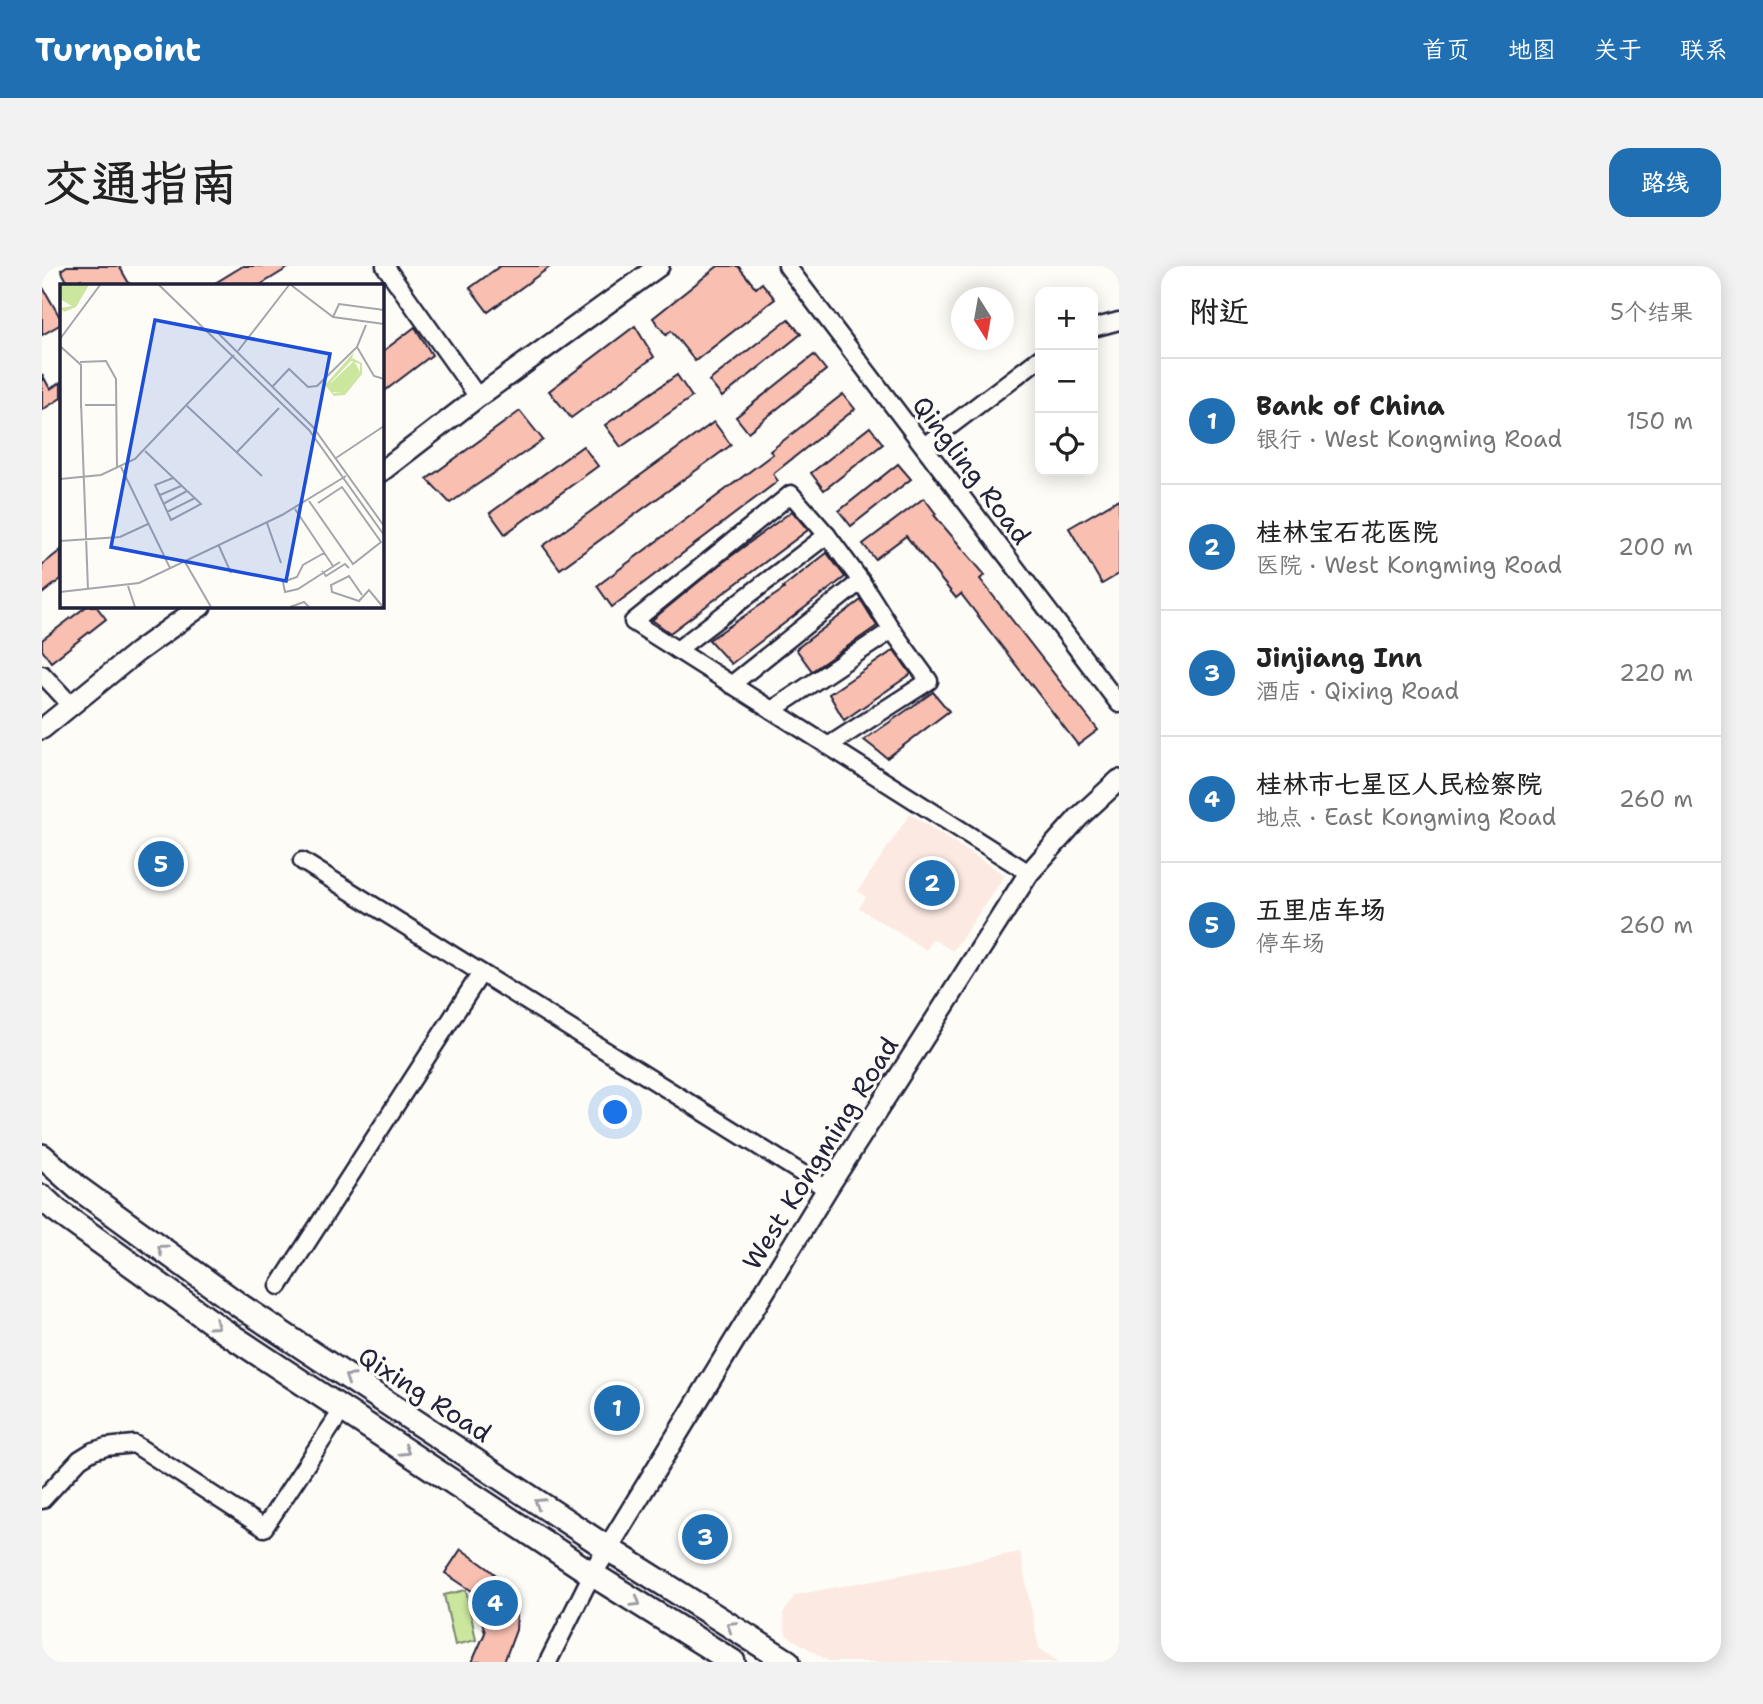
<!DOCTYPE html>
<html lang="zh">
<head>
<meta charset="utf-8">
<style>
	:root { --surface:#fff; --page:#f2f2f2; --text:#222; --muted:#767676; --line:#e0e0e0; --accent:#1f6fb2 }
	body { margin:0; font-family:"Shantell Sans","LXGW WenKai TC",sans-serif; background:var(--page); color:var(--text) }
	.controls { position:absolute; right:21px; top:21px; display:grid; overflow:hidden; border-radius:14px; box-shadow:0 4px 18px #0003 }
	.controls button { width:63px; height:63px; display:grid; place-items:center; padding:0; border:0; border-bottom:2px solid var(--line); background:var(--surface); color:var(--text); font:35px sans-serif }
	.compass { position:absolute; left:909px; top:21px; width:63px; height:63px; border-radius:50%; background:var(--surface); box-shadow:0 4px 18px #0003; rotate:169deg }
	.you { position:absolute; left:574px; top:847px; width:24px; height:24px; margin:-18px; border:5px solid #fff; border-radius:50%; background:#1a73e8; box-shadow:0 0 0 10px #1a73e833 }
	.badge { display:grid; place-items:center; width:46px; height:46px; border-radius:50%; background:var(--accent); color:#fff; font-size:23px; font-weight:700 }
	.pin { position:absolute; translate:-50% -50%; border:4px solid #fff; box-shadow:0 2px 7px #0006 }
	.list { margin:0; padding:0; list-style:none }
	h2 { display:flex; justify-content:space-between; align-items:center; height:91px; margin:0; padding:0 28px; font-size:30px }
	h2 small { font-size:23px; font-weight:400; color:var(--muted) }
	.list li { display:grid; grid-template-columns:46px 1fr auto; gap:21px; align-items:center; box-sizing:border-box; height:126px; padding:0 28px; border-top:2px solid var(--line) }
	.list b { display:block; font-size:26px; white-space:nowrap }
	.list p { margin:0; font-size:23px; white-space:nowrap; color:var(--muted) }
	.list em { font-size:23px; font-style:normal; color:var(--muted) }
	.icon { flex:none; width:38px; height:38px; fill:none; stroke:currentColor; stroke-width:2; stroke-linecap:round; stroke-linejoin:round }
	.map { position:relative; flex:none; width:1077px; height:1396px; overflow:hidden; border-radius:21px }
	header { display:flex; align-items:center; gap:42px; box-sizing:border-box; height:98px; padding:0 35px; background:var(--accent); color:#fff }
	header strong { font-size:33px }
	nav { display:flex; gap:38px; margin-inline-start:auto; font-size:24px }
	.intro { display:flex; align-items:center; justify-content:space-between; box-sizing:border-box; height:168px; padding:0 42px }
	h1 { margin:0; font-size:49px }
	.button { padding:18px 32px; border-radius:21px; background:var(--accent); color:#fff; font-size:24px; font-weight:700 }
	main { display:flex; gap:42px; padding:0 42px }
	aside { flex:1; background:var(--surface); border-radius:21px; box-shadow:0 4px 18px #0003 }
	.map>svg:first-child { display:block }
</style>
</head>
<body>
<header>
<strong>Turnpoint</strong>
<nav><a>首页</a><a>地图</a><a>关于</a><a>联系</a></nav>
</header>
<div class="intro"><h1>交通指南</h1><a class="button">路线</a></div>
<main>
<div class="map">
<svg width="1077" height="1396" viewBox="0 0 1077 1396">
	<rect width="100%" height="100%" fill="#fdfcf7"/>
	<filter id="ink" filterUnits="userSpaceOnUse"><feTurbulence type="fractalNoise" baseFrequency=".0143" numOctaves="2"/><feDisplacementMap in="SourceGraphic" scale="14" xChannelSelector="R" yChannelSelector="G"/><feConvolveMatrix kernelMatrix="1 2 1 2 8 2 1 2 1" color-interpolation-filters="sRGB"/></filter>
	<g filter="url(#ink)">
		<g fill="#fceae2">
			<path d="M868,548L963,609L911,685L891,673L884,684L817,642L824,631L816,625Z"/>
			<path d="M978,1286L997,1382L1016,1396H788L744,1369L741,1347L753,1329Z"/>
		</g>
		<path fill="#cbe69d" stroke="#76846c" stroke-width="2" d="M424,1324L434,1374L413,1379L402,1329Z"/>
		<g fill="#f9bfb1" stroke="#22223b" stroke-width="2">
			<path d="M25,0H77L88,19H43L39,13L27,19L19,4Z"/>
			<path d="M201,0H249L218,19H170Z"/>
			<path d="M458,0H509L446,46L428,22Z"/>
			<path d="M676,0H696L714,22L720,17L733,33L653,95L629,65L624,69L611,52Z"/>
			<path d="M0,20L19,53V58L0,69Z"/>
			<path d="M746,53L759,68L680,131L667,115Z"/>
			<path d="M593,60L612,91L529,152L507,125Z"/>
			<path d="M373,61L390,89L340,127V86Z"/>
			<path d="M772,89L784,104L706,166L694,151Z"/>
			<path d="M0,108L8,123L19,116V132L0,144Z"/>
			<path d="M635,109L650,131L579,181L563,159Z"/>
			<path d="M801,128L813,143L731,208L736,215L570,341L555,320L731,188L728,185Z"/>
			<path d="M478,145L501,174L408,237L385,213Z"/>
			<path d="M672,156L689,179L518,303L501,280Z"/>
			<path d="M828,161L841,178L782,224L769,207Z"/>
			<path d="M541,180L556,200L463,268L448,247Z"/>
			<path d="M856,198L869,213L809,260L797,245Z"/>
			<path d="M882,232L894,248L892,249L943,309L938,313L1056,464L1036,479L919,328L914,332L864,270L833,293L821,278Z"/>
			<path d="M1077,233V308L1060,318L1027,262Z"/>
			<path d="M750,245L766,264L628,367L610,354L676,300Z"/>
			<path d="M19,284V313L0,328V299Z"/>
			<path d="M785,287L803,311L689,398L667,374L742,323L741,321Z"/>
			<path d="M819,334L835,360L770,405L754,383Z"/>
			<path d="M45,340H54L64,353L9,396L0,384V374Z"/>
			<path d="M852,384L869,408L802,454L787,428Z"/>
			<path d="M891,426L907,445L845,492L822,474Z"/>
			<path d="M419,1283L447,1303L461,1315L475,1346L474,1364L462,1396H430L443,1367L433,1327L403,1307Z"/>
		</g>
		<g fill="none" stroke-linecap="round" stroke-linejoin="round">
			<defs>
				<g id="minor">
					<path d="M343,0L436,131"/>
					<path d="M745,0L1077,438"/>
					<path d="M1051,62L1077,55"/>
					<path d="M882,180L998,92"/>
					<path d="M635,384L785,269"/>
					<path d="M0,408L29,439"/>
					<path d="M689,419L819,315"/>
					<path d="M730,444L850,364"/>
					<path d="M786,480L887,415L850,364L819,315L785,269L749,228L591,356L987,607"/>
					<path d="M260,595L785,923"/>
					<path d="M237,1020L439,707"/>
					<path d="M0,1234L38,1193L51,1185L64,1181L92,1178L222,1262L301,1143"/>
					<path d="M506,1396L550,1308"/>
				</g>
				<g id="major">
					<path d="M340,205L436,131L617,0"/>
					<path d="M0,463L95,386L159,340"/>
					<path d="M550,1308L785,923L987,607L1037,551L1077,514"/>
				</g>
				<g id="highway">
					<path d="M0,890L36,922L197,1039L565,1282L746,1396"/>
					<path d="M0,931L14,944L179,1063L550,1308L691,1396"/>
				</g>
			</defs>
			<use href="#minor" stroke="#22223b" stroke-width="21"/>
			<use href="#major" stroke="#22223b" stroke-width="24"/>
			<use href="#highway" stroke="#22223b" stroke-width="28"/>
			<use href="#minor" stroke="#fdfcf7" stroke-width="16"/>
			<use href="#major" stroke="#fdfcf7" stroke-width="19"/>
			<use href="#highway" stroke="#fdfcf7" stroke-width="23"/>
		</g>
		<defs><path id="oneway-chevron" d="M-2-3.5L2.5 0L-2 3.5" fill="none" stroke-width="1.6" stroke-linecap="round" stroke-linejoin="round" transform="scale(1.75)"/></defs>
		<g stroke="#9a9aa2">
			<use href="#oneway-chevron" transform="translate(120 983) rotate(-144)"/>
			<use href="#oneway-chevron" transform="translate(173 1059) rotate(35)"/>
			<use href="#oneway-chevron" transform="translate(307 1112) rotate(-147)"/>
			<use href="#oneway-chevron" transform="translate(363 1185) rotate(33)"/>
			<use href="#oneway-chevron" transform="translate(497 1237) rotate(-147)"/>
			<use href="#oneway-chevron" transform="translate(594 1336) rotate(32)"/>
			<use href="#oneway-chevron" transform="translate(689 1360) rotate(-148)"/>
		</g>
	</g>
	<g text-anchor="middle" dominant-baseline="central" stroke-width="6" stroke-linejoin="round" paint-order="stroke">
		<g font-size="26" fill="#22223b" stroke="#fdfcf7">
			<text transform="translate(930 204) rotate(53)">Qingling Road</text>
			<text transform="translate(778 887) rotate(-58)">West Kongming Road</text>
			<text transform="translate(383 1128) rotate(33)">Qixing Road</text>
		</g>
	</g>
	<g transform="translate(18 18)">
		<rect width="324" height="324" fill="#fdfcf7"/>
		<path d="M294,77L300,88L282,109L272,108L271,99Z" fill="#cbe69d"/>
		<path d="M0,1H29L16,23L4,28L0,24L12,22L0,15ZM294,68L292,74L302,79V90L285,111L274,112L265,101ZM291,77L300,80V88L282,109H273L271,98Z" fill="#cbe69d" fill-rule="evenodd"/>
		<path fill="none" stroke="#a5a5ac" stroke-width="2" d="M99,1L249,146L324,251M231,1L273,33L324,40M273,33L279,20L324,26M158,49L253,143L324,242M0,55L40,1M0,62L21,81V118M297,63L314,92L324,95M178,67L229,1M20,78L46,77L56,95L57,184M213,102L229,85L248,103L257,102L297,63L306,41M25,121H56M127,122L202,192M21,124V118L28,306M85,167L141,220L111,236L95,201L113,194M177,168L219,124M276,174L324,142M61,183L110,284M0,195L41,191L75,175L174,71M100,211L121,202M249,217L293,280L321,258L282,203L258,219M103,220L127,207M235,225L273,282M107,228L135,214M207,239L221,279M0,257L60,253L88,240M159,262L171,289M264,269L243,281L237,293L223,298L225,308L238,305L280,278M125,278L151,323M262,287L266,292L285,280L289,284M68,302L75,323M0,308L79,299L222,231L286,192M302,311L289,292L271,301L272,308L299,317L309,306L323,323M230,323L244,318L249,323"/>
		<path fill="#1d4ed8" fill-opacity="0.15" stroke="#1d4ed8" stroke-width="3.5" d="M95,36L270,70L226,297L51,263Z"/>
		<rect width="324" height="324" fill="none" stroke="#22223b" stroke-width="3.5"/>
	</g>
</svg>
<div class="controls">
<button>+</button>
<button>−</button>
<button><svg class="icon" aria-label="locate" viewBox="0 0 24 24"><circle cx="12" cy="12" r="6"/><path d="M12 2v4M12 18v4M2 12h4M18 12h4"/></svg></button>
</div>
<svg class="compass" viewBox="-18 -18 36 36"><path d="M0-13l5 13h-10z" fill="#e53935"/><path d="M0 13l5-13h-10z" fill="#767676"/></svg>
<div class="you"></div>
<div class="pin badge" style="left:575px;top:1142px">1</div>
<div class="pin badge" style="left:890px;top:617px">2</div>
<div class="pin badge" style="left:663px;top:1271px">3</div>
<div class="pin badge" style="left:453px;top:1337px">4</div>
<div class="pin badge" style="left:119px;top:598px">5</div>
</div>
<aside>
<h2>附近<small>5个结果</small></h2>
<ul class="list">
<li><span class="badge">1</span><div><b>Bank of China</b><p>银行 · West Kongming Road</p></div><em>150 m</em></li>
<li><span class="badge">2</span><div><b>桂林宝石花医院</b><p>医院 · West Kongming Road</p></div><em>200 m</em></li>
<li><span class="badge">3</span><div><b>Jinjiang Inn</b><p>酒店 · Qixing Road</p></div><em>220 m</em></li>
<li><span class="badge">4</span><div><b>桂林市七星区人民检察院</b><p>地点 · East Kongming Road</p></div><em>260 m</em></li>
<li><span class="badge">5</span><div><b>五里店车场</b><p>停车场</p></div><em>260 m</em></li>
</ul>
</aside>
</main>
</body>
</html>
